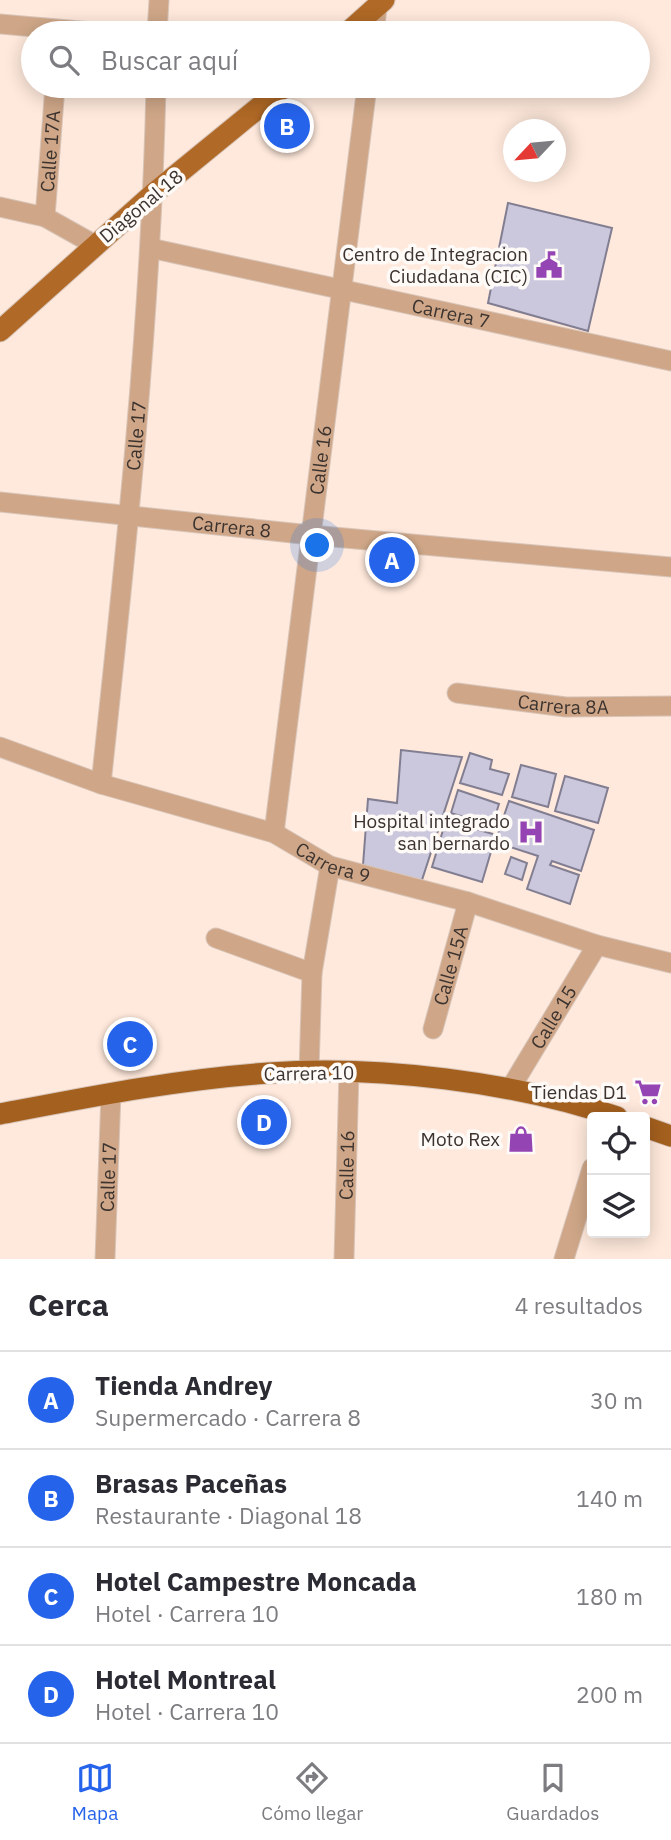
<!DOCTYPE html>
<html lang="es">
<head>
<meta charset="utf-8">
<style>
	:root { --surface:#fff; --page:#f2f2f3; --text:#2b2b33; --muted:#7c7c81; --line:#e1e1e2; --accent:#2563eb }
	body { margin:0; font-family:"IBM Plex Sans",sans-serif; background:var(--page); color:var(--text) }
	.controls { position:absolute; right:21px; bottom:21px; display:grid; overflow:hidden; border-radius:7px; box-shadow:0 4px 18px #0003 }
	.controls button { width:63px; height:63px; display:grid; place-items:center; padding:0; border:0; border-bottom:2px solid var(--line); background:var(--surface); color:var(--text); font:35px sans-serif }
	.compass { position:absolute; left:503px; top:119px; width:63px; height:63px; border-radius:50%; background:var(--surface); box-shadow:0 4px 18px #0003; rotate:244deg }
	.you { position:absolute; left:318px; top:546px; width:24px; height:24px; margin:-18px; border:5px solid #fff; border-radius:50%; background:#1a73e8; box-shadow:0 0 0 10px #1a73e833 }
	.badge { display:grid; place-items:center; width:46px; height:46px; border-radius:50%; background:var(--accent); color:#fff; font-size:23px; font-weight:700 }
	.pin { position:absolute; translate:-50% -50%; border:4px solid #fff; box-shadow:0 2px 7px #0006 }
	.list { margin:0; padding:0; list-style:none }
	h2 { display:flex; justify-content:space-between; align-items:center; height:91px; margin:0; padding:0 28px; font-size:30px }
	h2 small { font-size:23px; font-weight:400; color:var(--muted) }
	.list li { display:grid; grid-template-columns:46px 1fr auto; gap:21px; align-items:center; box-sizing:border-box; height:98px; padding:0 28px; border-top:2px solid var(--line) }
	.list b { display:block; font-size:26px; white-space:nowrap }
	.list p { margin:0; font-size:23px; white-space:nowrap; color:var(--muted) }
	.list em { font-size:23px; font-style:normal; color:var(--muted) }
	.icon { flex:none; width:38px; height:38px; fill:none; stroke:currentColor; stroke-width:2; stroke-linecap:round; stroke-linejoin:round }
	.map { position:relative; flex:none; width:671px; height:1259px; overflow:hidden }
	.search { position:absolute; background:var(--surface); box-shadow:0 4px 18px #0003; left:21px; right:21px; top:21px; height:77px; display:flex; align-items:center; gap:18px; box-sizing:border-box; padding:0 24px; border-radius:38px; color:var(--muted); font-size:26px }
	.sheet { height:483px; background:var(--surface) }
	nav { display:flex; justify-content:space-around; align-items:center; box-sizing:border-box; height:98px; border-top:2px solid var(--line); background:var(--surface); font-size:19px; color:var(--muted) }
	nav a { display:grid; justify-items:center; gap:4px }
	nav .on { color:var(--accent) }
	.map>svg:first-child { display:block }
</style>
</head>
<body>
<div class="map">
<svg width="671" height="1259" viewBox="0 0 671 1259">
	<rect width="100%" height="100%" fill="#ffe9dc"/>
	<g fill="#cbc7dc" stroke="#827e92" stroke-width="2">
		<path d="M508,203L612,228L588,331L488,303Z"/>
		<path d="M401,750L462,757L421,883L363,865L368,799L397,803Z"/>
		<path d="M470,753L492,760L490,769L509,774L502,795L460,783Z"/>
		<path d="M521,765L556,774L548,807L512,797Z"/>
		<path d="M565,776L608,788L598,823L555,811Z"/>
		<path d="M458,790L499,804L492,826L451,813Z"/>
		<path d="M509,801L594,830L581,871L552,861L550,865L579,875L570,904L527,889L538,856L495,842Z"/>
		<path d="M446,820L496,835L482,882L432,867Z"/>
		<path d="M511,857L527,863L522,880L505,874Z"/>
	</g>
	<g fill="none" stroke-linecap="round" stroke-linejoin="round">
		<defs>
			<g id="minor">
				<path d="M0,24L103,33"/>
				<path d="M157,33L159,0"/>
				<path d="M374,33L378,0"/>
				<path d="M0,207L45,217L95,245"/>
				<path id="s1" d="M45,217L55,86"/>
				<path id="s2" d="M150,248L671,361"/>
				<path id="s3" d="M0,502L311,535L671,567"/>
				<path id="s4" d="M457,693L566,707L671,706"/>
				<path id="s5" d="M0,747L101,784L274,833L330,866L468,902L597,945L671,963"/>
				<path id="s6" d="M101,784C126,552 151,319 156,86"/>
				<path id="s7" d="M274,833L367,86"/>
				<path d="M216,938L312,973"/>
				<path id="s8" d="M433,1029L468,902"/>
				<path d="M309,1071L312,973L330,866"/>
				<path id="s9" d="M510,1089L597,945"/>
				<path id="s10" d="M105,1259L111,1093"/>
				<path id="s11" d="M344,1259L349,1071"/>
				<path d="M564,1259L592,1168"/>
			</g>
			<g id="primary">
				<path d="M347,33L384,0"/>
				<path d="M0,331L153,194L285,86"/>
			</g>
			<g id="trunk">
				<path d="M0,1114C89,1097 179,1079 269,1073C376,1065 516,1082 617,1117"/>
				<path d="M645,1127L671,1136"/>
			</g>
		</defs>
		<use href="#minor" stroke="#d8c5b9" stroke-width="21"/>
		<use href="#primary" stroke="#d8c5b9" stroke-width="23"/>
		<use href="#trunk" stroke="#d8c5b9" stroke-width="23"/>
		<use href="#minor" stroke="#cfa788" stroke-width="19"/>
		<use href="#primary" stroke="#b06926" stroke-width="21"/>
		<use href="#trunk" stroke="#a4601e" stroke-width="21"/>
	</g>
	<defs>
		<symbol id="civic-bare" viewBox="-9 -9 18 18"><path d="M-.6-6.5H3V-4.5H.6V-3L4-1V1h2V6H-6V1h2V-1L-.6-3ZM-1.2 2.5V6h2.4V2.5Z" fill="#9444b3" stroke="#fefaf7" stroke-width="2.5" paint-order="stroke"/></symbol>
		<symbol id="hospital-bare" viewBox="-9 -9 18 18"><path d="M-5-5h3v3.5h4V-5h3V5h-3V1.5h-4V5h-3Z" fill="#9444b3" stroke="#fefaf7" stroke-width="2.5" paint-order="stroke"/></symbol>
		<symbol id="supermarket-bare" viewBox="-9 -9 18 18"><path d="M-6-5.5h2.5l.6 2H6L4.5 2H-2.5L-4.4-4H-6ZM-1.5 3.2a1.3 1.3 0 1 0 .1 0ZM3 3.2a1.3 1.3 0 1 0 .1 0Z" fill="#9444b3" stroke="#fefaf7" stroke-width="2.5" paint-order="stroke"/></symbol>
		<symbol id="shop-bare" viewBox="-9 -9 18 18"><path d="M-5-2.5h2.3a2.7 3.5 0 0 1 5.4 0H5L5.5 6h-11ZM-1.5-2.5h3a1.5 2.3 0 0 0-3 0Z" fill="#9444b3" stroke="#fefaf7" stroke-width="2.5" paint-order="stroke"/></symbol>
	</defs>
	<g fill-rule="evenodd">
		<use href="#civic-bare" x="530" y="246" width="38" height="38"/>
		<use href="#hospital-bare" x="512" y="813" width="38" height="38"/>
		<use href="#supermarket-bare" x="629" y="1073" width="38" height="38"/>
		<use href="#shop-bare" x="502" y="1120" width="38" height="38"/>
	</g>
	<g text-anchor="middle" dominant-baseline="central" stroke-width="7" stroke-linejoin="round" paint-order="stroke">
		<g font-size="19" fill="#3c332f" stroke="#fefaf7">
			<text stroke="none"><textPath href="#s1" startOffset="66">Calle 17A</textPath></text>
			<text transform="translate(141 206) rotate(-40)">Diagonal 18</text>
			<text stroke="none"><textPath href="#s2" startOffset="308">Carrera 7</textPath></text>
			<text stroke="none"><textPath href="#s6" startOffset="350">Calle 17</textPath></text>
			<text stroke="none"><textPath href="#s7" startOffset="376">Calle 16</textPath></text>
			<text stroke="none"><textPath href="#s3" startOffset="233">Carrera 8</textPath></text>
			<text stroke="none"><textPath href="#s4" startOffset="107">Carrera 8A</textPath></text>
			<text stroke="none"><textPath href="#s5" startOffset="354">Carrera 9</textPath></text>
			<text stroke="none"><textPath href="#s8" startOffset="66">Calle 15A</textPath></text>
			<text stroke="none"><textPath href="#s9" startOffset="84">Calle 15</textPath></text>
			<text transform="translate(309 1073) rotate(-1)">Carrera 10</text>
			<text stroke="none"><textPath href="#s11" startOffset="94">Calle 16</textPath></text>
			<text stroke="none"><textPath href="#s10" startOffset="82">Calle 17</textPath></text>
		</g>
		<g font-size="19" fill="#3c332f" stroke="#fefaf7" text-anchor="end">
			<text x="528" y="254">Centro de Integracion<tspan x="528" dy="22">Ciudadana (CIC)</tspan></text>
			<text x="510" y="821">Hospital integrado<tspan x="510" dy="22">san bernardo</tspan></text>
			<text x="627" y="1092">Tiendas D1</text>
			<text x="500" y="1139">Moto Rex</text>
		</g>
	</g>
</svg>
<div class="controls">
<button><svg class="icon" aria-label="locate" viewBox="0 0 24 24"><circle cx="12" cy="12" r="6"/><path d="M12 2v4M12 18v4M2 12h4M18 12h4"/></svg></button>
<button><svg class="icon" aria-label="layers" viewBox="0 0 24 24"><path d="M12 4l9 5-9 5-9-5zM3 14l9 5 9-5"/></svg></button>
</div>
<svg class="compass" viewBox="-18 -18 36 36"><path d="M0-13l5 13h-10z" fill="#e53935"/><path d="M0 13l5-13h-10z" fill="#7c7c81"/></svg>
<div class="you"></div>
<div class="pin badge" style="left:392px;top:560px">A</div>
<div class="pin badge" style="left:287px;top:126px">B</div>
<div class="pin badge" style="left:130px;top:1044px">C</div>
<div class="pin badge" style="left:264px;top:1122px">D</div>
<div class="search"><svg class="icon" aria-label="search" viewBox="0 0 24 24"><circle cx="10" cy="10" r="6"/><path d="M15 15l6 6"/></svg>Buscar aquí</div>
</div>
<section class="sheet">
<h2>Cerca<small>4 resultados</small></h2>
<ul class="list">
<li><span class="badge">A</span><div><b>Tienda Andrey</b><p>Supermercado · Carrera 8</p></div><em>30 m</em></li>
<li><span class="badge">B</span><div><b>Brasas Paceñas</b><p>Restaurante · Diagonal 18</p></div><em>140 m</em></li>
<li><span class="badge">C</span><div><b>Hotel Campestre Moncada</b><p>Hotel · Carrera 10</p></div><em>180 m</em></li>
<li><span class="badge">D</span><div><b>Hotel Montreal</b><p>Hotel · Carrera 10</p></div><em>200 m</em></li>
</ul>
</section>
<nav>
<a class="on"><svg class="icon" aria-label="map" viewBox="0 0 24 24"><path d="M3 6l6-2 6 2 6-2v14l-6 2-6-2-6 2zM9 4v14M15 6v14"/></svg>Mapa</a>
<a><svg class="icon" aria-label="directions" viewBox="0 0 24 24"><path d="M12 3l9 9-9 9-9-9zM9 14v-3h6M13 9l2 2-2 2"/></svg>Cómo llegar</a>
<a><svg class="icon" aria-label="saved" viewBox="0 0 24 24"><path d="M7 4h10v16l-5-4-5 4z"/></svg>Guardados</a>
</nav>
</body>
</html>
